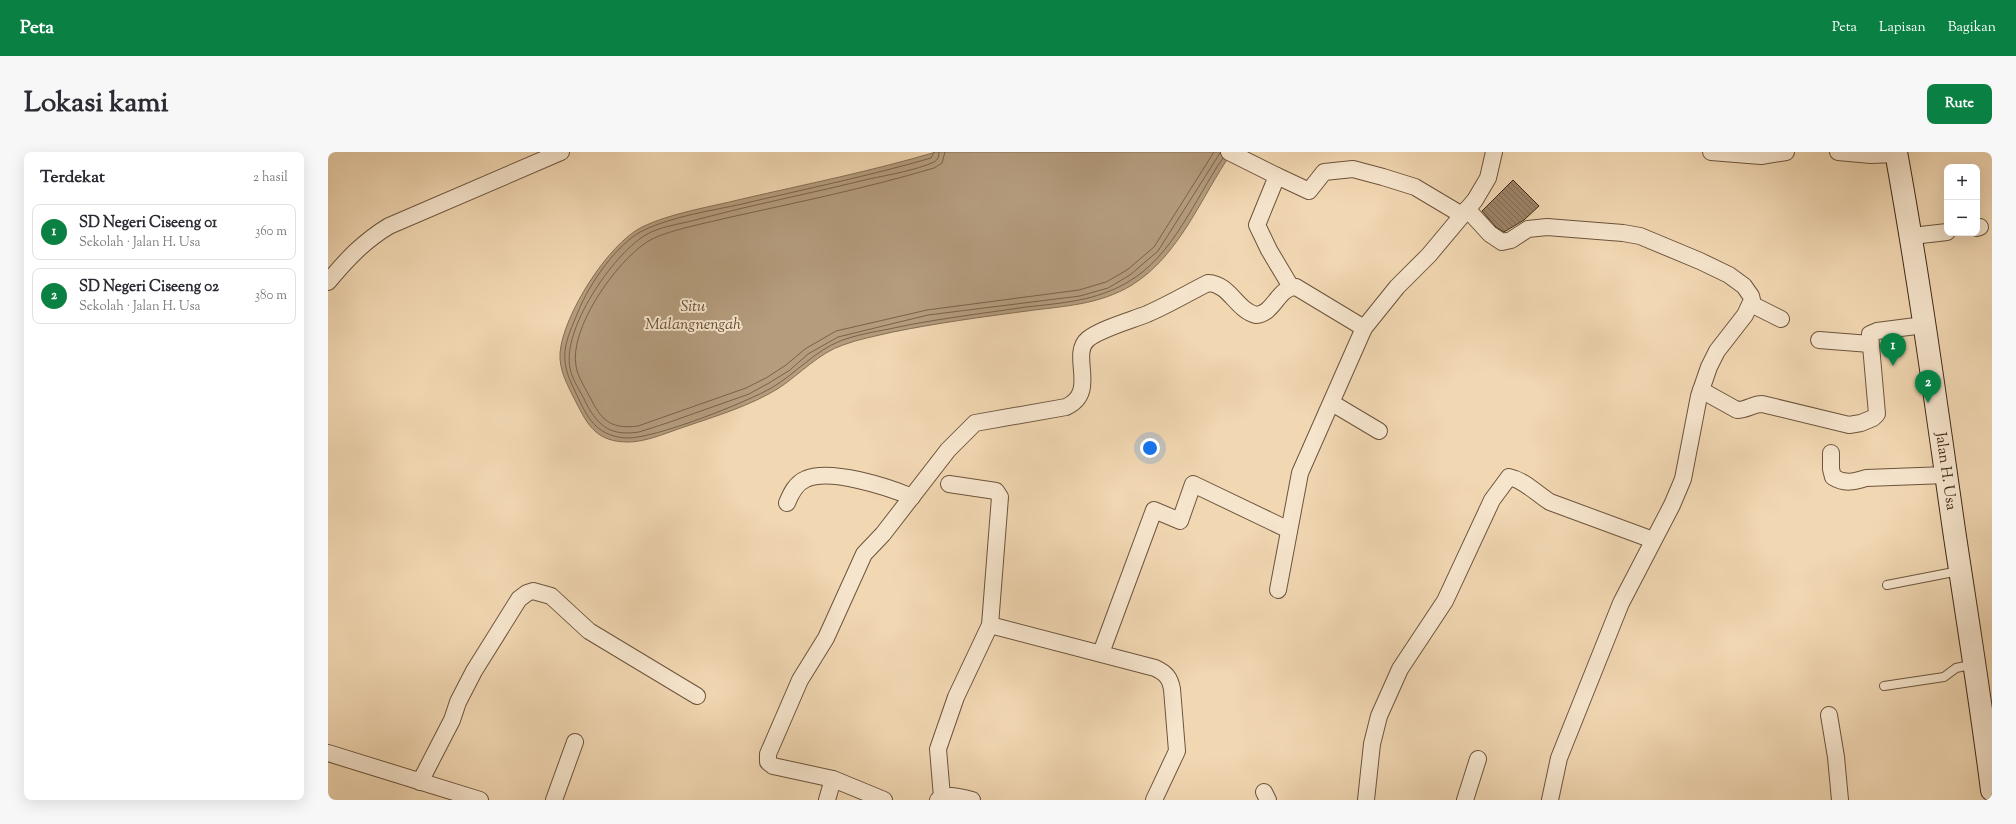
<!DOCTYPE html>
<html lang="id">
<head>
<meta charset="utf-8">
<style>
	:root { --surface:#fff; --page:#f7f7f7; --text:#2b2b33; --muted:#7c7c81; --line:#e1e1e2; --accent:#0b8043 }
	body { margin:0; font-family:"Sorts Mill Goudy",serif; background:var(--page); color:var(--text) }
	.controls { position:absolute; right:12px; top:12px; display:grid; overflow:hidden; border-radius:8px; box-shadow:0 4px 16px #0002 }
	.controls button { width:36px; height:36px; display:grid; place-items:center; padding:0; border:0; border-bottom:1px solid var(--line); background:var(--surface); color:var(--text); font:20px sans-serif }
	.you { position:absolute; left:822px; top:296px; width:14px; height:14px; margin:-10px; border:3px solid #fff; border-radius:50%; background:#1a73e8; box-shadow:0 0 0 6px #1a73e833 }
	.badge { display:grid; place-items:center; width:26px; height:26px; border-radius:50%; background:var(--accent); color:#fff; font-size:13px; font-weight:700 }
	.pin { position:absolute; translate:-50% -33px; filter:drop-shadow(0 1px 2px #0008) }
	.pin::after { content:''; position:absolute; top:21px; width:14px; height:12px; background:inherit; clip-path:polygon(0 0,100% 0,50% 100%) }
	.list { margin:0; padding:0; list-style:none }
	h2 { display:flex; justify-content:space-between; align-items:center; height:52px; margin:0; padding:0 16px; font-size:17px }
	h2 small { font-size:13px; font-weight:400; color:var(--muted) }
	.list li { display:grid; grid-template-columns:26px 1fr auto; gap:12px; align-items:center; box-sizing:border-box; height:56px; margin:0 8px 8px; padding:0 8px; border:1px solid var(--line); border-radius:8px }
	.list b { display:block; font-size:15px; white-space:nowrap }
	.list p { margin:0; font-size:13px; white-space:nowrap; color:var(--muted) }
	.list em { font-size:13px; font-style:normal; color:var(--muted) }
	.map { position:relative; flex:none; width:1664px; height:648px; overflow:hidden; border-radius:8px }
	header { display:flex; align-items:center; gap:24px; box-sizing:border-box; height:56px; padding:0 20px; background:var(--accent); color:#fff }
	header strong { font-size:19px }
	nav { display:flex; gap:22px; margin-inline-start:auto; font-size:14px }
	.intro { display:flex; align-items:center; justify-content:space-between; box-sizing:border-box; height:96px; padding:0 24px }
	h1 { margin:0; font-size:28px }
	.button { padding:10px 18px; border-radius:8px; background:var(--accent); color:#fff; font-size:14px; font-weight:700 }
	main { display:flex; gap:24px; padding:0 24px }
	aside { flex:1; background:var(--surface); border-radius:8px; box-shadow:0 4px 16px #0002 }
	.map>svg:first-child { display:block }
</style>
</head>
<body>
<header>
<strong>Peta</strong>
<nav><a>Peta</a><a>Lapisan</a><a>Bagikan</a></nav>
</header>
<div class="intro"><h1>Lokasi kami</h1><a class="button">Rute</a></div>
<main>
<aside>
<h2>Terdekat<small>2 hasil</small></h2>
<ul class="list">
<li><span class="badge">1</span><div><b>SD Negeri Ciseeng 01</b><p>Sekolah · Jalan H. Usa</p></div><em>360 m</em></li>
<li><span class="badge">2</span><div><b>SD Negeri Ciseeng 02</b><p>Sekolah · Jalan H. Usa</p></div><em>380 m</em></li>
</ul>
</aside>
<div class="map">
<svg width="1664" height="648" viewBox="0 0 1664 648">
	<defs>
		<pattern id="building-back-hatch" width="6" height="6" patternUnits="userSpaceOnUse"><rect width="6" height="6" fill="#9c8367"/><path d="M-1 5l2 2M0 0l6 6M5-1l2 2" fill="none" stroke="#816b54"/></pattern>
	</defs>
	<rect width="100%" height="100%" fill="#f1d7b2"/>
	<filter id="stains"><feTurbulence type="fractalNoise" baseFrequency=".005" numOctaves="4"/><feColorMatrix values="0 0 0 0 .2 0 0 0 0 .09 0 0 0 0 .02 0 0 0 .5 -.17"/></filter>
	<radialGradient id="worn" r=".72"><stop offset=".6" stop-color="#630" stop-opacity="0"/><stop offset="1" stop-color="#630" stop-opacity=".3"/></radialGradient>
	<path fill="#b49c7d" stroke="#856e53" d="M608,0H904C873,45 852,103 804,133C771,153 736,154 699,159C654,165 609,171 565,180C548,184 531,187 515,193C491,201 472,222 451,236C422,254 388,264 356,275C338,281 318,290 300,290C269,290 260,274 248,250C240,234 231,219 232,201C235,163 280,92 314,75C343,61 382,55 414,47C479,32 544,19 608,0Z"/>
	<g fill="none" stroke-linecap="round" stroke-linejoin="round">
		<g stroke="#7a6249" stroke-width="1">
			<path d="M606,0L603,6C541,24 477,37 414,52C382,59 346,64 316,78C289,91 261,132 250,160C237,191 230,205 246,237C258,262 265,283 297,286C324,288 420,250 445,235C468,221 487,199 512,189C528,183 545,180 561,177C606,167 652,162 698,155C734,151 768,149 800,130C846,103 866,48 895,6"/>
			<path d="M611,0C611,4 610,8 606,10C589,18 560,23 541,27C485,41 427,52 371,67C354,72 331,74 316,84C284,104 234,177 242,216C244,228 253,240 258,251C271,276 284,284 311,280L339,271L421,242L441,231L462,218L480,202L510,185L600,163L752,144L780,136L802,123L830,99L892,1"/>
			<path d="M617,0L614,11L606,16C539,36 471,50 403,65C383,70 335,79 319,90C288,110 241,176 248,214C250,226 259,239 264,249C275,271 286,277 310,274L418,236L438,226L458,213L477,197L508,179L599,158L751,138L778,130L799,118L826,95L886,0"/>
		</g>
	</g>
	<path fill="url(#building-back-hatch)" stroke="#3f2815" d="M1185,28L1211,54L1196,68L1176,80L1168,75L1154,59Z"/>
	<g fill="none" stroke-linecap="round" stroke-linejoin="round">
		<defs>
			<g id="lane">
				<path d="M1559,433L1631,419"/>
				<path d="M1556,534L1616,525L1628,516L1647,512"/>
			</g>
			<g id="street">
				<path d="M901,0L949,24L929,73L941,98L963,135"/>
				<path d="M1383,0L1433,4L1458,0"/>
				<path d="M1510,0L1543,3L1568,2"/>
				<path d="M949,24L981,39L996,20L1025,17L1055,25L1087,35L1134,63"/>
				<path d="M1139,57L1162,82L1174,90L1183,88L1200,77L1219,75L1295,81L1312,84L1372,109L1401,123L1416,134L1423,144L1424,148L1417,163L1389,199L1381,215L1371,244L1355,327L1344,353L1293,451L1231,606L1222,648"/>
				<path d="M1649,76L1652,75"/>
				<path d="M1584,84L1619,80"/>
				<path d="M0,130C18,108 36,89 61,74L233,0"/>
				<path d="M1423,152L1453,167"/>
				<path d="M1491,188L1542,192"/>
				<path d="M1373,238L1409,258C1419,258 1425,252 1434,252L1521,273L1533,271L1545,266L1549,262L1542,182L1549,179L1596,173"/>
				<path d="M1004,251L1051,279"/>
				<path d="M1503,301V317L1505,325C1516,332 1526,330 1538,326L1618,323"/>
				<path d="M459,351C463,341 468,331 478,327C502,316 560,335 584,345"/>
				<path d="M950,438L972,321L1036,176L1069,135L1101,103L1147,48L1160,26L1166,0"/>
				<path d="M662,473L827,516C838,521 842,526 844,537L849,599L826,648"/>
				<path d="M773,501L826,358L852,369L865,332L961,378"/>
				<path d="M1501,563L1508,605L1512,648"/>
				<path d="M0,601L152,648"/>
				<path d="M505,627L445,614L440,610V602L472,528L498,486L536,402L555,382L620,298L647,271L738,255C771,240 741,203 760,187C772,177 804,168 819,162C840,153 860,141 880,131C902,132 908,158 928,163C946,162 950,135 968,135L1036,176"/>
				<path d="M92,630L124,568L130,550L146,519L191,447L199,441L205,439L223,444L261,479L369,544"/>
				<path d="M936,640L940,648"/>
				<path d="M614,645L610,597L628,545L662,473L672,345L668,339L621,332"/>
				<path d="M226,648L247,590"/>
				<path d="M499,648L505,627L556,648"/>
				<path d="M610,648C620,641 633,645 644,648"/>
				<path d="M1038,648L1044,592L1051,564L1072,517L1117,449L1164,348L1181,325C1196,328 1209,342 1222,350L1325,388"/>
				<path d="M1137,648L1150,607"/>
			</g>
			<g id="secondary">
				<path id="s1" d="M1568,0C1591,126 1608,252 1626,378C1639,465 1653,551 1664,638"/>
			</g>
		</defs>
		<use href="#lane" stroke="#6c543c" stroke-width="10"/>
		<use href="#street" stroke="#6c543c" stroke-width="18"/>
		<use href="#secondary" stroke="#3f2815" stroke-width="24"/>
		<use href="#lane" stroke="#f6e5cd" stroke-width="8"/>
		<use href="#street" stroke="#f6e5cd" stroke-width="16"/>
		<use href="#secondary" stroke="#f6e5cd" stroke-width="22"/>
	</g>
	<g text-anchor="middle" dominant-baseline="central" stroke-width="4" stroke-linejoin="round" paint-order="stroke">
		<g font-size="15" fill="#3f2815" stroke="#f6e5cd">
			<text stroke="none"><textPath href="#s1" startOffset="323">Jalan H. Usa</textPath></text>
		</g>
		<g font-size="16" font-style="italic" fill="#624b34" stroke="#f6e5cd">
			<text x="365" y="155">Situ<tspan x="365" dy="18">Malangnengah</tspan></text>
		</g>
	</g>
	<rect width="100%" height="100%" filter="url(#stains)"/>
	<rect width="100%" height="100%" fill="url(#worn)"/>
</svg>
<div class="controls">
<button>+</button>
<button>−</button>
</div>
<div class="you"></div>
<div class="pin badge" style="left:1565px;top:214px">1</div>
<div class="pin badge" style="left:1600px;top:251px">2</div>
</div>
</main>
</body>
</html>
